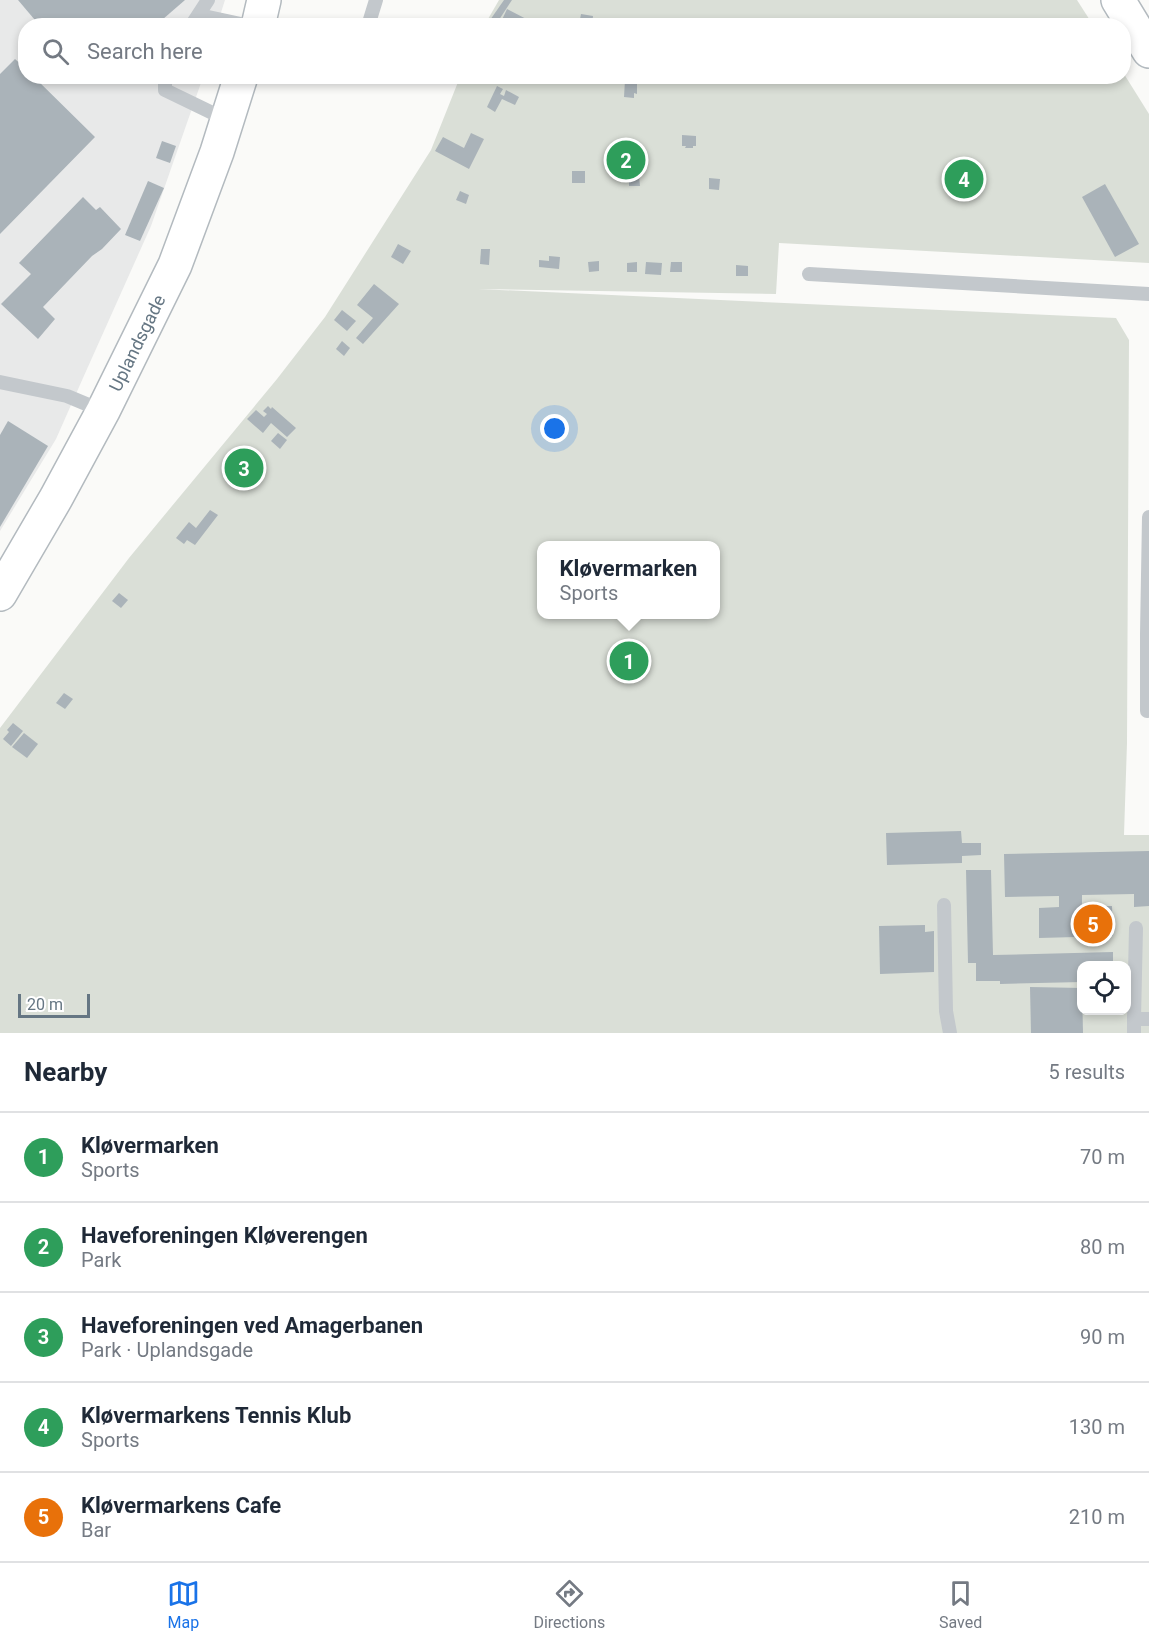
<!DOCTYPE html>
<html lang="en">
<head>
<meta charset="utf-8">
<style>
	:root { --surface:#fff; --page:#f6f6f7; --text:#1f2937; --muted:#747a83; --line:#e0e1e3; --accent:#1a73e8 }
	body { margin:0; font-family:Roboto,sans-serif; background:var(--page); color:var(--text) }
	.controls { position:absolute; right:18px; bottom:18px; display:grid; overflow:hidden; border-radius:12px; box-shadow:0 3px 9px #0003 }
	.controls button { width:54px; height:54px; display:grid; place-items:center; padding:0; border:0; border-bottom:2px solid var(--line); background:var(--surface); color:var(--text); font:30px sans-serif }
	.scale { position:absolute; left:18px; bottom:15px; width:72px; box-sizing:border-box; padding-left:6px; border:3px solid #657683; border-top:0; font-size:16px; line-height:21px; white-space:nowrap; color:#657683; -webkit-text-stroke:4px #fff; paint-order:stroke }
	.you { position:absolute; left:555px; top:429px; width:21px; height:21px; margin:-15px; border:4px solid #fff; border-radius:50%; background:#1a73e8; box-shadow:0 0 0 9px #1a73e833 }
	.badge { display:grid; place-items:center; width:39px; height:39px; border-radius:50%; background:var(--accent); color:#fff; font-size:20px; font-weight:700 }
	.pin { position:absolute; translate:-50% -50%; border:3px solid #fff; box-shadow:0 2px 6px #0006 }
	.popup { position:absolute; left:537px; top:541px; width:183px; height:78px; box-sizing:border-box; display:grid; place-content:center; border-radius:12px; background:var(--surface); filter:drop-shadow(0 2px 4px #0005); font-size:20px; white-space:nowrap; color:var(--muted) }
	.popup b { font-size:22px; color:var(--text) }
	.popup::after { content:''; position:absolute; left:50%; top:100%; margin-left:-12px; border:12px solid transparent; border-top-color:var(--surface) }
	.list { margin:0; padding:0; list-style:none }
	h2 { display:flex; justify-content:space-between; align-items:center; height:78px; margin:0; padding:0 24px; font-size:26px }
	h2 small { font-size:20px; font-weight:400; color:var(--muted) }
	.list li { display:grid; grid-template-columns:39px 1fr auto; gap:18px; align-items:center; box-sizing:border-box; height:90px; padding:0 24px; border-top:2px solid var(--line) }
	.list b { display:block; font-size:22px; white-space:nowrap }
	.list p { margin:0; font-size:20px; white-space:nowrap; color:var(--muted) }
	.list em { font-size:20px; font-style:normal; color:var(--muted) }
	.icon { flex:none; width:33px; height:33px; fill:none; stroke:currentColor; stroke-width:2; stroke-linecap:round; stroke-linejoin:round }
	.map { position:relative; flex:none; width:1149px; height:1033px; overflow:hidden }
	.search { position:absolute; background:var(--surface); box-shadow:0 3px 9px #0003; left:18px; right:18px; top:18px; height:66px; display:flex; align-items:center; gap:15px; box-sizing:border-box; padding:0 21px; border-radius:24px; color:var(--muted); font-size:22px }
	.sheet { height:528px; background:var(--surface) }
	nav { display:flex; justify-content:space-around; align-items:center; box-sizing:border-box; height:84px; border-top:2px solid var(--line); background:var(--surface); font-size:16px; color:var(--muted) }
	nav a { display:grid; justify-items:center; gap:3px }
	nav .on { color:var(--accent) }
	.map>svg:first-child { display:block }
</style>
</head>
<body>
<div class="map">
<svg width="1149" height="1033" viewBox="0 0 1149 1033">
	<rect width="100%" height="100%" fill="#fafaf8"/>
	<path fill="#e8e9e9" d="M0,0H225L217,25L26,26V76L203,77L151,226L83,378L56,439L0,531Z"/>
	<g fill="#dadfd7" fill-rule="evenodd">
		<path d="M499,0H1077L1093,25L484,26Z"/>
		<path d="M1124,74L1149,114V263L779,243L776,294L478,289L1116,318L1129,340L1127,743L1124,835H1149V1033H0V728L129,558L277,379L325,317L431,150L460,77L1124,76ZM542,546H716V614H542ZM1082,966H1126V1011H1082Z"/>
	</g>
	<g fill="#aab3b9">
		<path d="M18,0H185L155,26H40Z"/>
		<path d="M504,0H512L495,26H491L488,23Z"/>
		<path d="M507,9L532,22L530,26H503L500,24Z"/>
		<path d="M581,14L593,16L592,26L579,25Z"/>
		<path d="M15,59L26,69V76H33L95,137L0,234V74Z"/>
		<path d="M625,80L637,81V94L634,93V98L624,97Z"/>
		<path d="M497,86L503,89L500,94L504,96L506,90L519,97L515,105L502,99L495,112L487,107Z"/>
		<path d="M471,133L484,139L469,169L435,151L443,137L464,148Z"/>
		<path d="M682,135L696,136V146H693V148H685L686,146H682Z"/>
		<path d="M162,141L176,146L170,163L156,158Z"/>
		<rect x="572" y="171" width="13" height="12"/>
		<path d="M629,176H639L640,186H629Z"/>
		<path d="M709,178L720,179L719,190L709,189Z"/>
		<path d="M148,181L164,188L140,241L125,235Z"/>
		<path d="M1105,184L1139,244L1115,257L1082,197Z"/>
		<path d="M460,191L469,195L466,204L456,200Z"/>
		<path d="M83,197L96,210L100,207L121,229L102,249L92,256L43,307L55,319L38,339L1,304L31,274L19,263Z"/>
		<path d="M398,244L411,251L403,264L391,257Z"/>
		<path d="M481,249H490L489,265L480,264Z"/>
		<path d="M549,256L560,257L559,269L539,267V260L549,261Z"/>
		<path d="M599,261V271L589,272L588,262Z"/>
		<path d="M637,262V272H627V263Z"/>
		<path d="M646,262L662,263L661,275L645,274Z"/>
		<path d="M671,262H682V272H670Z"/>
		<path d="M736,265L748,266V276H736Z"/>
		<path d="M374,284L399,304L363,344L356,338L373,318L357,305Z"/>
		<path d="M342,310L356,321L347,331L334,320Z"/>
		<path d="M342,341L350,348L344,356L336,349Z"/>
		<path d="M268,406L271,409L272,407L296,428L287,437L271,423L263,433L247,419L256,410L264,417L267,414L263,411Z"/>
		<path d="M8,421L48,446L0,527V435Z"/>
		<path d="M278,433L287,440L280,449L271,441Z"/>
		<path d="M210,510L218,515L195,545L187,540L184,544L176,538L189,522L196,528Z"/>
		<path d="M119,593L128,600L121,608L112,601Z"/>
		<path d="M64,693L73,699L65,709L56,703Z"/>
		<path d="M13,723L23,731L11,746L3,739L9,732L7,730Z"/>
		<path d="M24,733L38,744L27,758L12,747Z"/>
		<path d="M961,831L962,843H981V855L962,856V863L887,865L886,833Z"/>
		<path d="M1149,851V906L1134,907V894L1082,895V906H1112L1113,936L1039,938V908L1059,907V896L1005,897L1004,854Z"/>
		<path d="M966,870H991L993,955L1113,952V966H1082V982L1000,984V981H976V963H968Z"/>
		<path d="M925,925V932L934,931V972L880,974L879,926Z"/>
		<path d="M1030,987L1082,988L1083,1033H1031Z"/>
	</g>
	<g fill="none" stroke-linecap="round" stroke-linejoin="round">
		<defs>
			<g id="secondary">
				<path d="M1118,0L1149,51"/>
				<path d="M258,26L264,0"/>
				<path d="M0,594L56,498L103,411L175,265L217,152L241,76"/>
			</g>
		</defs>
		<use href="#secondary" stroke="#b3babf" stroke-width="36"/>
		<g stroke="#c3c8cc" stroke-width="14">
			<path d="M199,15L250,26"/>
			<path d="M191,26L208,0"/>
			<path d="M368,26L376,0"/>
			<path d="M165,76V90L227,120"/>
			<path d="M809,274L1149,294"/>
			<path d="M0,382L67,396L103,411"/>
			<path d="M1147,711V634L1149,517"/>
			<path d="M944,905L946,1011L950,1033"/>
			<path d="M1134,1019L1136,928"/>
			<path d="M1134,1033V1019H1149"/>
		</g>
		<use href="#secondary" stroke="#fff" stroke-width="33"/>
	</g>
	<g text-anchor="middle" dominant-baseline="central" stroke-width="6" stroke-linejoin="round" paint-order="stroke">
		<g font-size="18" fill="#657683" stroke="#fff">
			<text transform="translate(137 343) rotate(-64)">Uplandsgade</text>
		</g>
	</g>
</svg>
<div class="controls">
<button><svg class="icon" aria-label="locate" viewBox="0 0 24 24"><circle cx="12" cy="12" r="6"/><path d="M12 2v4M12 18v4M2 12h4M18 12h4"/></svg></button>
</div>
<div class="scale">20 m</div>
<div class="you"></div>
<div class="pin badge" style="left:629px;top:661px;background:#2e9e5b">1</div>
<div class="popup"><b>Kløvermarken</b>Sports</div>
<div class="pin badge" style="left:626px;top:160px;background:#2e9e5b">2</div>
<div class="pin badge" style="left:244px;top:468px;background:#2e9e5b">3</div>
<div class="pin badge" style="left:964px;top:179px;background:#2e9e5b">4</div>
<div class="pin badge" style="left:1093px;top:924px;background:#e8710a">5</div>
<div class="search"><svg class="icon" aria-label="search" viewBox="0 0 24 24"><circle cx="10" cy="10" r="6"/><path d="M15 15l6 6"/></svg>Search here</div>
</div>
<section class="sheet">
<h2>Nearby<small>5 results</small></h2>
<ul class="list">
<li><span class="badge" style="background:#2e9e5b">1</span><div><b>Kløvermarken</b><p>Sports</p></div><em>70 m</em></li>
<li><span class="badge" style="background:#2e9e5b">2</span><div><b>Haveforeningen Kløverengen</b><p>Park</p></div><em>80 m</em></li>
<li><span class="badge" style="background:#2e9e5b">3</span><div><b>Haveforeningen ved Amagerbanen</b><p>Park · Uplandsgade</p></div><em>90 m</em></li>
<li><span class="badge" style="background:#2e9e5b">4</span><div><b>Kløvermarkens Tennis Klub</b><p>Sports</p></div><em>130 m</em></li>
<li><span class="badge" style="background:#e8710a">5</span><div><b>Kløvermarkens Cafe</b><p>Bar</p></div><em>210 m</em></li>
</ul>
</section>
<nav>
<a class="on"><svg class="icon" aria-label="map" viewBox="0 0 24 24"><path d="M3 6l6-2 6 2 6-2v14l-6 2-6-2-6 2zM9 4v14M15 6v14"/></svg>Map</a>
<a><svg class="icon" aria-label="directions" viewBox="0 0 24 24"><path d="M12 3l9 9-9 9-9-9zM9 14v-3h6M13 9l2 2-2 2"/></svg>Directions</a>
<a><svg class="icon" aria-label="saved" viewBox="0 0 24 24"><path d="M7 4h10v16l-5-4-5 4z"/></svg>Saved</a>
</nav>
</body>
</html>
